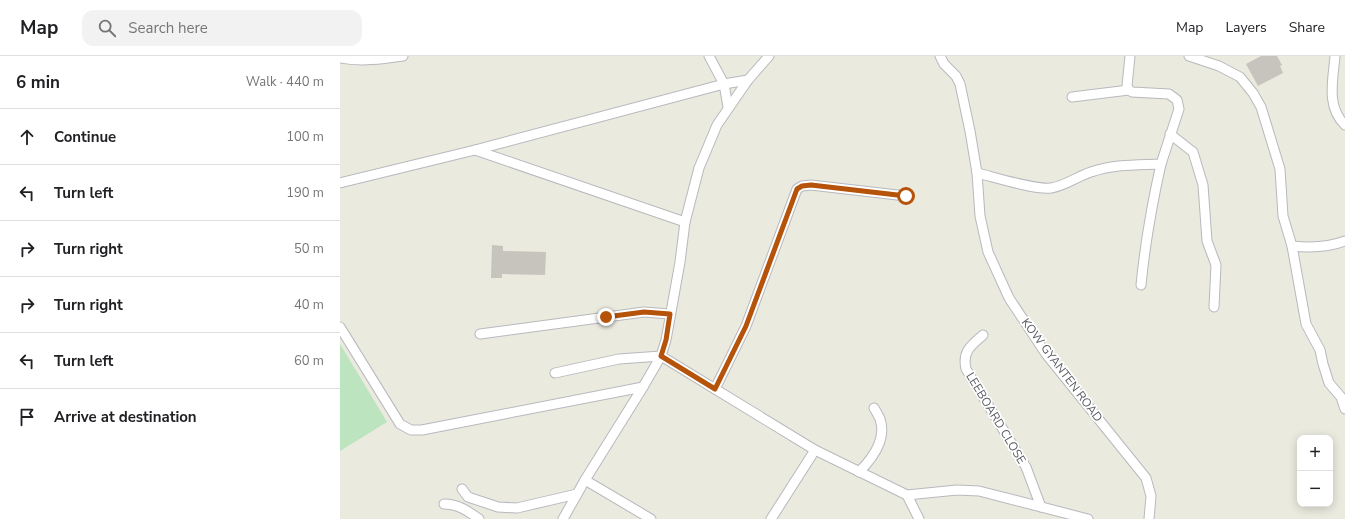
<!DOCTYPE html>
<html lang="en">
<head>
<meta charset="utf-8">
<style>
	:root { --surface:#fff; --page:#f2f2f2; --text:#202124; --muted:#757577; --line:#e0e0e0 }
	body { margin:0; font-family:"Nunito Sans",sans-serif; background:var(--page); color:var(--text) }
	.controls { position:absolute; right:12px; bottom:12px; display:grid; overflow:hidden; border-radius:8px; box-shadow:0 2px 10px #0003 }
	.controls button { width:36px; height:36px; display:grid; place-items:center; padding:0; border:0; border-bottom:1px solid var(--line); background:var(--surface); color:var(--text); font:20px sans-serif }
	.stop { position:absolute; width:12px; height:12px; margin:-9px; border:3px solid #b45309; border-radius:50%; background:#fff }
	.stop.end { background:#b45309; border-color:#fff; box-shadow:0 1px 4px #0008 }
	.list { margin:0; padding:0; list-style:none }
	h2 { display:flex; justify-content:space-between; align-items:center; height:52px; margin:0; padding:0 16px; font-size:17px }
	h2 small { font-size:13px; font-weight:400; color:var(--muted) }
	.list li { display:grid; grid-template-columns:26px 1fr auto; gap:12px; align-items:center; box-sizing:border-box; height:56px; padding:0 16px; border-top:1px solid var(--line) }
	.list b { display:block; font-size:15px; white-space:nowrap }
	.list em { font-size:13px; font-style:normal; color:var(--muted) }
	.icon { flex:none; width:22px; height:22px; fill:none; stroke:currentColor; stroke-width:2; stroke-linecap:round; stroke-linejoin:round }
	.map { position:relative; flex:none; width:1005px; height:463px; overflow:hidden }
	header { display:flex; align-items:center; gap:24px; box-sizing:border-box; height:56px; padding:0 20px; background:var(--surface); border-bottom:1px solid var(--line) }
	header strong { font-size:19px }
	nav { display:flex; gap:22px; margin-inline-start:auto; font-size:14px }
	.search { width:280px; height:36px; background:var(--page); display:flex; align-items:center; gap:10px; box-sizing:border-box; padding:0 14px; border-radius:12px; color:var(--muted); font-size:15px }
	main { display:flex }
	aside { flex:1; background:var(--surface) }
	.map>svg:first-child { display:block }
</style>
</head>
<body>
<header>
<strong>Map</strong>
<div class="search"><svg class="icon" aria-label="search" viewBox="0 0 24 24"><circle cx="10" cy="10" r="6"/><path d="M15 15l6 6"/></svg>Search here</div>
<nav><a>Map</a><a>Layers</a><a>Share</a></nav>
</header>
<main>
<aside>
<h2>6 min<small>Walk · 440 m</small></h2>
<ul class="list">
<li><svg class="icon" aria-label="ahead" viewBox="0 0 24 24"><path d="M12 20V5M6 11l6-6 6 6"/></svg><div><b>Continue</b></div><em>100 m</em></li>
<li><svg class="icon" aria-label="left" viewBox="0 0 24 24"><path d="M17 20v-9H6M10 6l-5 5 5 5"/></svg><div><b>Turn left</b></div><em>190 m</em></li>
<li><svg class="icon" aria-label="right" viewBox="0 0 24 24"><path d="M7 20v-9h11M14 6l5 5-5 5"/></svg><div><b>Turn right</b></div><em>50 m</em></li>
<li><svg class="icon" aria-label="right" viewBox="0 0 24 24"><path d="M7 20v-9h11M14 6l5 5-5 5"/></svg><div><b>Turn right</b></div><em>40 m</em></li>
<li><svg class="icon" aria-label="left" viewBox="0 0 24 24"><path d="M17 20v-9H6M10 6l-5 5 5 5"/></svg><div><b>Turn left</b></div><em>60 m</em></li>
<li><svg class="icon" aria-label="arrive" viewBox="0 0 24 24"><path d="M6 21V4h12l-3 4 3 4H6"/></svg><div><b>Arrive at destination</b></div></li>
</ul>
</aside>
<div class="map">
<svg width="1005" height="463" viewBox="0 0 1005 463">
	<rect width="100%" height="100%" fill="#ebeadf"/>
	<path fill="#bbe4bf" d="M0,288L47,366L0,395Z"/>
	<g fill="#c6c4bc">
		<path d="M921,0H937L942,9L940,10L943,17L918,30L906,8Z"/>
		<path d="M152,189L163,190V195L206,196L205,219L162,218V222H151Z"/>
	</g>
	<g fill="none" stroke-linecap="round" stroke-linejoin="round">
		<defs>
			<g id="minor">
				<path d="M369,0L384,28L388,51"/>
				<path d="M600,0L604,8L616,20L620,28L630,75L637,117"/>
				<path d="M790,0L787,30L789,34L792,36L829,38L837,44L839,53L821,108C797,109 773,108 751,116C738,120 725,130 711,132C695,134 654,121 637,117L640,160L648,196L669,242L706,298L806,422L811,440L809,463"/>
				<path d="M849,0L879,10L900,21L913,37L921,51L940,113L943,160L952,190L966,268L980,294L983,308L989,327L1001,341L1005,353"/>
				<path d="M995,0C993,24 986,51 1005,69"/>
				<path d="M0,2C21,6 42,3 63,0"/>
				<path d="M732,41L789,34"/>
				<path d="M830,78L853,96L863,129L867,185L876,209L874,251"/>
				<path d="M135,94L345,166"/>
				<path d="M0,127L135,94L384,28L408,24"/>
				<path d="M952,190C970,192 987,192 1005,185"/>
				<path d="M801,229C805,188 812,148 821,108"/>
				<path d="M0,271L60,368L71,374H82L303,331"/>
				<path d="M140,278L304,256L330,258"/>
				<path d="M643,279C631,290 622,295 626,313L686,411L701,451"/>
				<path d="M215,317L279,303L321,300L475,394L431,463"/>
				<path d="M375,333L406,270L457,133L462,130L471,129L566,140"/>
				<path d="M475,394L567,439L617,434L639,435L748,463"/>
				<path d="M519,416C532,403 547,383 540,363C538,359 536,355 534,352"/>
				<path d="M245,424L311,463"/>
				<path d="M122,433L128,441L158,451L177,452L237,438"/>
				<path d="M567,439L579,463"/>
				<path d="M104,448C118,448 128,455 139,463"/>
				<path d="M223,463L245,424L303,331L321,300L326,284L340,206L345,166L359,112L377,69L408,24L429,0"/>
			</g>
		</defs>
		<use href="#minor" stroke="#b7b9be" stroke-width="11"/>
		<use href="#minor" stroke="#fff" stroke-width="9"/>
	</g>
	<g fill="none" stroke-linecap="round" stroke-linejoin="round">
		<path stroke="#b45309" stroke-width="5" d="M266,261L304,256L330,258L326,284L321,300L375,333L406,270L457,133L462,130L471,129L566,140"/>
	</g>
	<g text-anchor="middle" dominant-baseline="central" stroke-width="3.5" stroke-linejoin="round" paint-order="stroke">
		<g font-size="12" fill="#585b60" stroke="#fff">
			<text transform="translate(722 314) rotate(53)">KOW GYANTEN ROAD</text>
			<text transform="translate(656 362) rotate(59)">LEEBOARD CLOSE</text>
		</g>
	</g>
</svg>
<div class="controls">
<button>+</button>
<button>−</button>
</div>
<div class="stop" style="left:566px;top:140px"></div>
<div class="stop end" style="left:266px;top:261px"></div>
</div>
</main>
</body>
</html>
